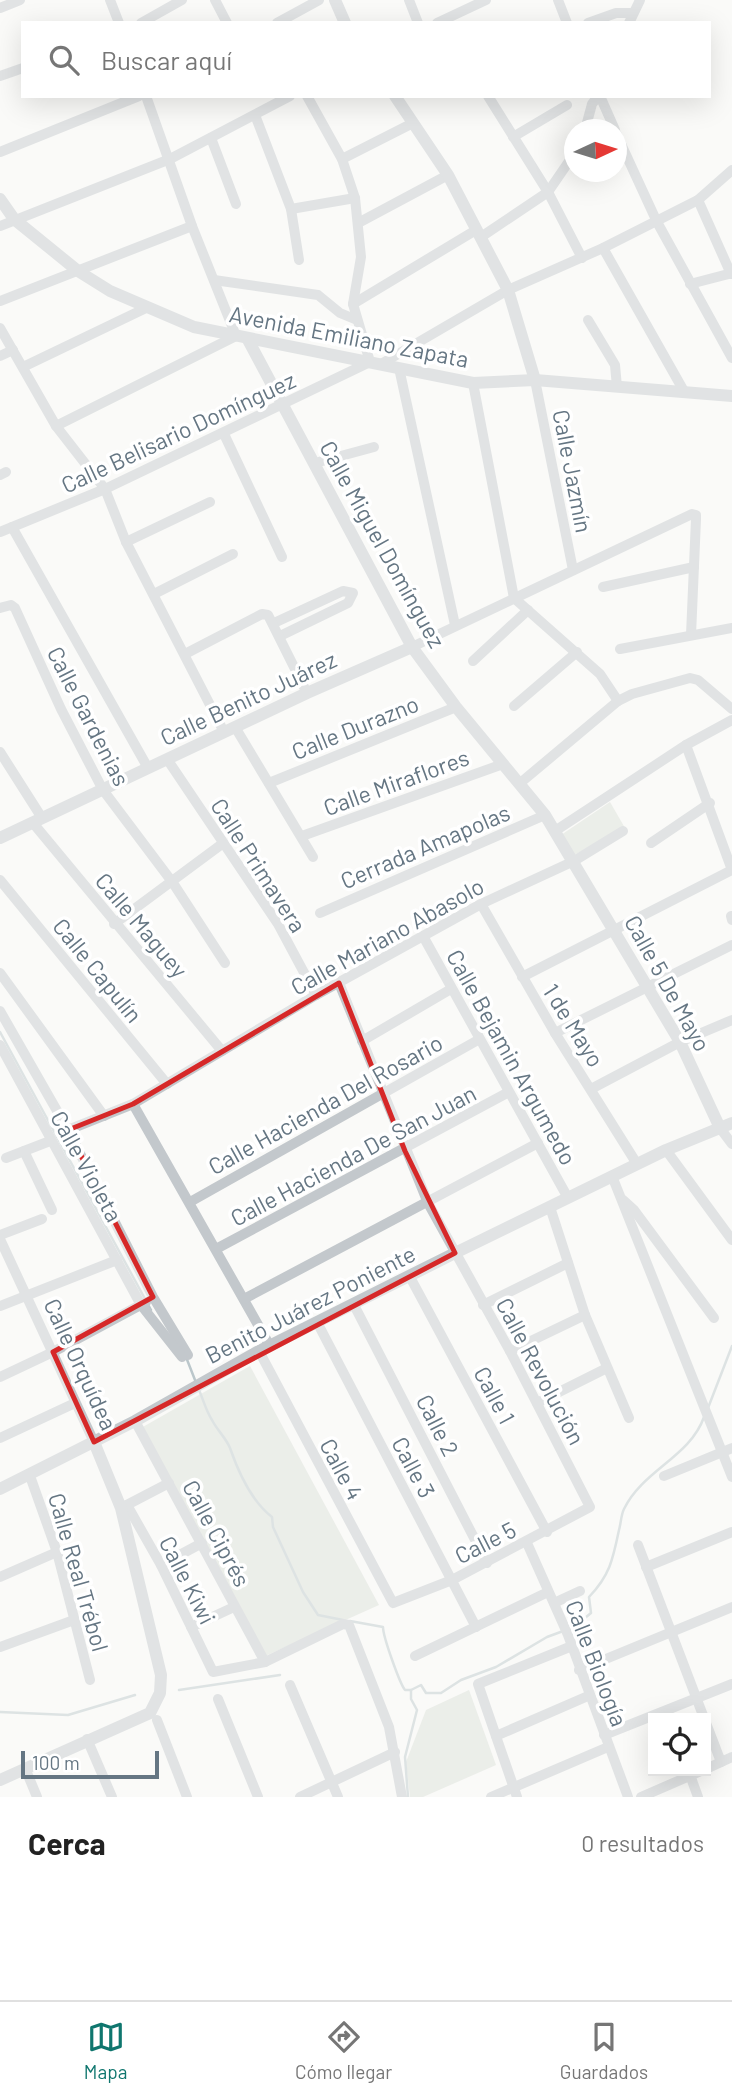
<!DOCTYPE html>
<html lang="es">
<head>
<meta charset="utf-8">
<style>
	:root { --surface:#fff; --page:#f6f6f6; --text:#222; --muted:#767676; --line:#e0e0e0; --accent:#0f766e }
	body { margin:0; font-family:Barlow,sans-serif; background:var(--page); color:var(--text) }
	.controls { position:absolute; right:21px; bottom:21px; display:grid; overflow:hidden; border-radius:0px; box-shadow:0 7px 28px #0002 }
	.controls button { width:63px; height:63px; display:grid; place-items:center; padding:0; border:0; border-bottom:2px solid var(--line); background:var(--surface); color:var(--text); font:35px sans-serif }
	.compass { position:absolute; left:564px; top:119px; width:63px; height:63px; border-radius:50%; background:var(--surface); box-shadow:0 7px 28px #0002; rotate:86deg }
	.scale { position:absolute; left:21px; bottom:18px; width:138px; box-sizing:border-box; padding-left:7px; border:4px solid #657683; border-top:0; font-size:19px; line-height:24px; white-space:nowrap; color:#657683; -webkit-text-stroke:5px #fff; paint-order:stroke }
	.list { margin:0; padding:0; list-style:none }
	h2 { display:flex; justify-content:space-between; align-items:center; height:91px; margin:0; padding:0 28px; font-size:30px }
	h2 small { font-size:23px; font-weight:400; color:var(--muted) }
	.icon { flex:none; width:38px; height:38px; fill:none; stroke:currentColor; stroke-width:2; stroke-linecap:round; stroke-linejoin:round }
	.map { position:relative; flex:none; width:732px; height:1797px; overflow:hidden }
	.search { position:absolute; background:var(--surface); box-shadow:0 7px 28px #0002; left:21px; right:21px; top:21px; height:77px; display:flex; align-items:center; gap:18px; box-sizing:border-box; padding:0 24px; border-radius:0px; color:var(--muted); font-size:26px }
	.sheet { height:203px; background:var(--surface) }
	nav { display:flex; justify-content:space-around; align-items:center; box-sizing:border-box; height:98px; border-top:2px solid var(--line); background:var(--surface); font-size:19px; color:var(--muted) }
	nav a { display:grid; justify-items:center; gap:4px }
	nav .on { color:var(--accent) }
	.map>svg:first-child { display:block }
</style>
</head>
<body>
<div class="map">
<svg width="732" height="1797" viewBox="0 0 732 1797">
	<rect width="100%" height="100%" fill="#fafaf8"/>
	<g fill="#dadfd7">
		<path d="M610,802L625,828L574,855L561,835Z"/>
		<path d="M250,1366L379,1605L263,1657L141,1428Z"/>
		<path d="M469,1690L496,1765L423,1797H410L406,1762L426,1710Z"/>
	</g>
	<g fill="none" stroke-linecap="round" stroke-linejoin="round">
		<g stroke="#bbc7cb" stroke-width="2.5">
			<path d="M0,1032L151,1310"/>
			<path d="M186,1357L195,1380"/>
			<path d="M199,1390C203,1399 206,1411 212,1420C217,1430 226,1438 230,1448C238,1471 251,1501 272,1517L273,1527L303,1592L318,1615L343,1620"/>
			<path d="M708,1408L732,1346"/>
			<path d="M350,1621L383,1627C383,1637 400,1684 405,1690H411"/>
			<path d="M179,1690L280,1675"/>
			<path d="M0,1712L68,1715L135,1695"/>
			<path d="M408,1797L405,1757L417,1710L411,1699V1690L421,1685L426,1693H441L461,1680L496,1667L547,1637L574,1627L591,1613L589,1597C610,1575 613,1559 619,1530C621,1523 621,1515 624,1509C643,1470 690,1457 704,1417"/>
		</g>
		<g stroke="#c3c8cc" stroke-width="10">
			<path d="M110,0L119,23"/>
			<path d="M215,0L227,23"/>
			<path d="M409,0L418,23"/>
			<path d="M558,0L567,23"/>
			<path d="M0,8L20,0"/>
			<path d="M141,23L182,0"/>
			<path d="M277,23L319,0"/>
			<path d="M437,23L486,0"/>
			<path d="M588,23L616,13H632"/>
			<path d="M629,23L640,0"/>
			<path d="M0,76L23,68"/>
			<path d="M488,96L548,192L582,258"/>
			<path d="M600,96L615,130"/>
			<path d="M255,115L291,209L299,260"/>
			<path d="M585,130L592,104L598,96"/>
			<path d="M616,133L657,222L732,358"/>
			<path d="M513,137L567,105"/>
			<path d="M211,138L236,204"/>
			<path d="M0,152L139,96"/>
			<path d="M342,159L413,123"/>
			<path d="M698,200L731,274"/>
			<path d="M291,209L355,198"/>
			<path d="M360,222L448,175"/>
			<path d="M0,226L170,159L290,96"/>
			<path d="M481,237L548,192L574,154"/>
			<path d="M603,248L685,393"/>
			<path d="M214,280L318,295L340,313L357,320"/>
			<path d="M690,284L732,273"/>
			<path d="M0,301L192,226"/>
			<path d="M353,304L476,230"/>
			<path d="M588,320L615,365L617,387"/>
			<path d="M0,328L56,426L105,489L126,542L224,732"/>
			<path d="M0,356L13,350"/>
			<path d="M381,364L508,290L603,248L698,200L732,170"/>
			<path d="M23,367L146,308"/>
			<path d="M399,368L455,625"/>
			<path d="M535,380L573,570"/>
			<path d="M473,383L514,598L600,674L618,701"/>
			<path d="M56,426L236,336L192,226L146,96"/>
			<path d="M224,434L282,557"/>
			<path d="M315,463L374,447"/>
			<path d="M0,475L6,472"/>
			<path d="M12,527L148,768"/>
			<path d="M0,532L105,489L370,362L353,304L361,257L355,198L342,159L307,96"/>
			<path d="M126,542L210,502"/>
			<path d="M603,587L694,567"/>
			<path d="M154,594L233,554"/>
			<path d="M0,608L11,605L15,608L61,709L103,790L173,883L225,963"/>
			<path d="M274,623L343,591L353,593L348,603L280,636"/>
			<path d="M412,647L692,514L696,515V519L691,635"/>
			<path d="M620,649L732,628"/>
			<path d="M185,654L262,614L268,615L307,693"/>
			<path d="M473,661L528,610"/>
			<path d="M514,706L577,652"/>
			<path d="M235,727L313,857"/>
			<path d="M686,745L732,870"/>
			<path d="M0,752L42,818"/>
			<path d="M167,759L278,924L316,995"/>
			<path d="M269,783L456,707"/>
			<path d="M519,784L618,701L632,694L690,678L698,680L732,709"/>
			<path d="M33,823L222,1051"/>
			<path d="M555,831L686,745L732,720"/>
			<path d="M302,836L503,764"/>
			<path d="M651,843L710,803"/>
			<path d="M0,880L167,1084"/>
			<path d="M481,904L555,1033L637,1164"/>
			<path d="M320,913L545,815"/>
			<path d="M731,916L732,920"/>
			<path d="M114,924L222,844"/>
			<path d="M423,936L568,1198"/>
			<path d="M0,973L104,1116"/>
			<path d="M522,977L732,870"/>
			<path d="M0,1011L68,1130L153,1297L188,1355"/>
			<path d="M555,1033L732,945"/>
			<path d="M362,1041L451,989"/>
			<path d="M0,1045L141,1305L182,1357"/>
			<path d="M591,1089L680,1042L732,1020"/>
			<path d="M133,1104L270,1346"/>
			<path d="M720,1128L732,1144"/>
			<path d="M68,1130L133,1104L316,995L481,904L574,861L623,831"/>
			<path d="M666,1150L732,1240"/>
			<path d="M24,1151L52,1210"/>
			<path d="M6,1158L50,1141"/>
			<path d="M612,1176L732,1477"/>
			<path d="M623,1200L634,1210L714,1318"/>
			<path d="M190,1202L478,1040"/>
			<path d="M550,1207L585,1315L629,1418"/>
			<path d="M0,1235L42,1219"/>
			<path d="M0,1239L94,1442"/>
			<path d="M216,1249L507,1093"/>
			<path d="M410,1277L547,1532"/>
			<path d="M244,1299L538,1143"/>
			<path d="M354,1305L487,1563"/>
			<path d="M483,1305L568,1263"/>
			<path d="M0,1306L117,1260"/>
			<path d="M318,1324L476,1627"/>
			<path d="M259,1351L393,1603L452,1580L590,1507L510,1351L428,1203L339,983"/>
			<path d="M510,1351L585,1315"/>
			<path d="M0,1377L53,1352L146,1302"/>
			<path d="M537,1403L607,1368"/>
			<path d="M135,1421L265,1662"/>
			<path d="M0,1438L75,1403"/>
			<path d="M30,1476L57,1552L90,1680"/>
			<path d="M664,1476L732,1448"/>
			<path d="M127,1505L161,1565L213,1672L265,1662L343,1624L349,1625L389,1727L402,1797"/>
			<path d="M121,1508L169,1483"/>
			<path d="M527,1543L568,1635L628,1797"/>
			<path d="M638,1545L704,1718"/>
			<path d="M161,1565L202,1543"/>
			<path d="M646,1567L732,1532"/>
			<path d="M0,1577L57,1552"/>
			<path d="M554,1603L580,1591"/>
			<path d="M191,1627L234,1607"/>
			<path d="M0,1647L74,1620"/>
			<path d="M415,1656L548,1592"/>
			<path d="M579,1670L732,1607"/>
			<path d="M290,1685L338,1797"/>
			<path d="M218,1699L258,1797"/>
			<path d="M157,1720L187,1797"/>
			<path d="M706,1723L721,1762"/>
			<path d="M604,1735L732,1684"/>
			<path d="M496,1736L588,1696"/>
			<path d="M87,1739L112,1797"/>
			<path d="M25,1768L37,1797"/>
			<path d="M706,1769L732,1757"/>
			<path d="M690,1775L698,1797"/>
			<path d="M300,1797L395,1752"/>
			<path d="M491,1797L608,1747"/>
			<path d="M517,1797L478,1684L572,1646"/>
			<path d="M641,1797L701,1771"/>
		</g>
		<g stroke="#c3c8cc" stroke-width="12">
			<path d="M335,0L345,23"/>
			<path d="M395,96L448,175L508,290L535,380"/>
			<path d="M0,199L14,219L78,271L110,291L194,327L473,383L535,380L732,396"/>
			<path d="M247,338L412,647L456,707L545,815L680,1042L720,1128"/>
			<path d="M0,838L307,693L412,647"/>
			<path d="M0,1489L135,1421L259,1351L455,1253L666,1150L732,1123"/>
			<path d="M0,1780L150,1713L160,1693L161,1675L121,1508L94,1442"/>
		</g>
	</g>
	<path d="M0 0H732V1797H0ZM339,983L405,1151L455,1253L94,1442L53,1352L153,1297L68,1130L133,1104Z" fill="#fafaf8" fill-opacity=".55" fill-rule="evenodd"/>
	<path fill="none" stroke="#d62828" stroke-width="5" stroke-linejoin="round" d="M339,983L405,1151L455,1253L94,1442L53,1352L153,1297L68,1130L133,1104Z"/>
	<g text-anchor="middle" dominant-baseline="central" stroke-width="7" stroke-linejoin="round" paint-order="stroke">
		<g font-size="23" fill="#657683" stroke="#fff">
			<text transform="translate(349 336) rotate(11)">Avenida Emiliano Zapata</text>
			<text transform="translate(178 432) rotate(-25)">Calle Belisario Domínguez</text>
			<text transform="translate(573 471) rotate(79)">Calle Jazmín</text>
			<text transform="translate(383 544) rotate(61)">Calle Miguel Domínguez</text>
			<text transform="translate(248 698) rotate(-25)">Calle Benito Juárez</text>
			<text transform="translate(89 716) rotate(63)">Calle Gardenias</text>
			<text transform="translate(355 727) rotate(-22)">Calle Durazno</text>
			<text transform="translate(396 782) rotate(-20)">Calle Miraflores</text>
			<text transform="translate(425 846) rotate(-23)">Cerrada Amapolas</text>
			<text transform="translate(259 865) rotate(57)">Calle Primavera</text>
			<text transform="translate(142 925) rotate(50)">Calle Maguey</text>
			<text transform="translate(387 936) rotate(-29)">Calle Mariano Abasolo</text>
			<text transform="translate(98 970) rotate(51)">Calle Capulín</text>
			<text transform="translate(668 983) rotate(61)">Calle 5 De Mayo</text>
			<text transform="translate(574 1025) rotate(58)">1 de Mayo</text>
			<text transform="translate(512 1057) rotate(61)">Calle Bejamin Argumedo</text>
			<text transform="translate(325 1104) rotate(-29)">Calle Hacienda Del Rosario</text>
			<text transform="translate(353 1155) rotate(-28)">Calle Hacienda De San Juan</text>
			<text transform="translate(87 1166) rotate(61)">Calle Violeta</text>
			<text transform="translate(310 1304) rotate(-27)">Benito Juárez Poniente</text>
			<text transform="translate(81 1364) rotate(65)">Calle Orquídea</text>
			<text transform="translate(541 1371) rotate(62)">Calle Revolución</text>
			<text transform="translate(495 1395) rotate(62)">Calle 1</text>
			<text transform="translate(438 1425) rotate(63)">Calle 2</text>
			<text transform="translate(414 1467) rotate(62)">Calle 3</text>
			<text transform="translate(342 1469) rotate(62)">Calle 4</text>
			<text transform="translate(217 1533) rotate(62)">Calle Ciprés</text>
			<text transform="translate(485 1542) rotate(-27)">Calle 5</text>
			<text transform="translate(79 1572) rotate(74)">Calle Real Trébol</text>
			<text transform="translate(188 1580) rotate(63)">Calle Kiwi</text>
			<text transform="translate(597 1663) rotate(69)">Calle Biología</text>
		</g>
	</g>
</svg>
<div class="controls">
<button><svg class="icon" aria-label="locate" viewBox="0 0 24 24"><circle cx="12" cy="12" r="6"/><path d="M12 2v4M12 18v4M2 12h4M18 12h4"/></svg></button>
</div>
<svg class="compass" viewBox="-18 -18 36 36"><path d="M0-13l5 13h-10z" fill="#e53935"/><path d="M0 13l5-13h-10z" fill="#767676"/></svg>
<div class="scale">100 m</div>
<div class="search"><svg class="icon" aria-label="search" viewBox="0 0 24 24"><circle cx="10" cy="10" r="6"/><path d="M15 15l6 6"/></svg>Buscar aquí</div>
</div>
<section class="sheet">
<h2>Cerca<small>0 resultados</small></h2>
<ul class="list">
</ul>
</section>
<nav>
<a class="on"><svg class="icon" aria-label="map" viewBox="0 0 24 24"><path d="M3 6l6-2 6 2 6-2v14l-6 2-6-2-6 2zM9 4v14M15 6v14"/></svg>Mapa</a>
<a><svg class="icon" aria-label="directions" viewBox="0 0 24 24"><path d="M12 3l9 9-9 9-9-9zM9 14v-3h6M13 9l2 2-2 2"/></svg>Cómo llegar</a>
<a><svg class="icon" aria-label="saved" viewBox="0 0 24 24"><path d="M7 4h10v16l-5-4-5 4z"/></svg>Guardados</a>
</nav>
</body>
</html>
